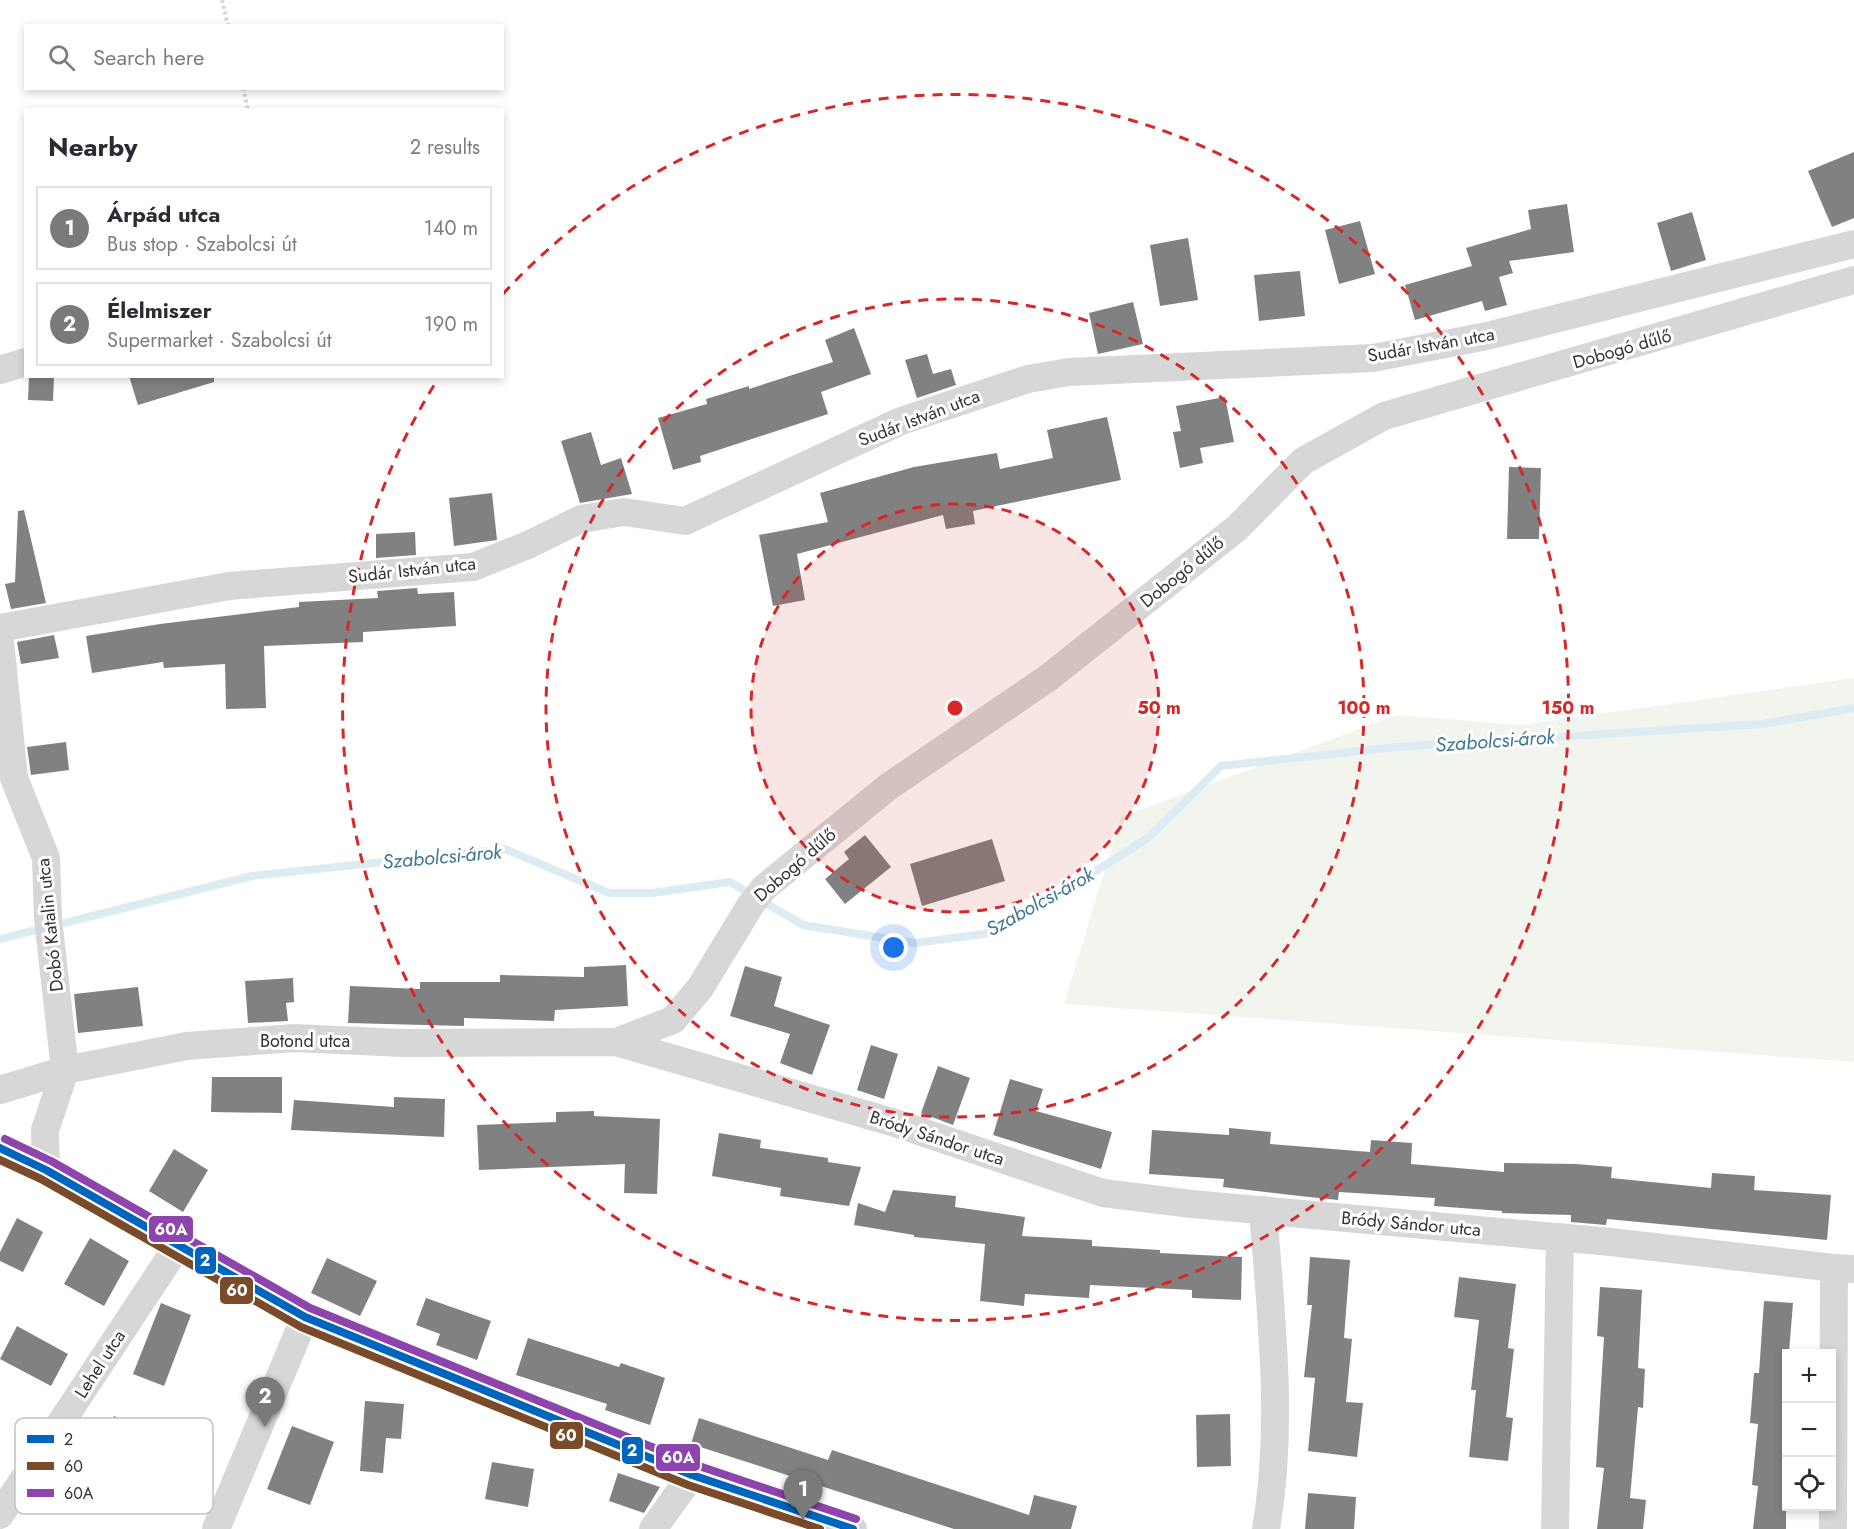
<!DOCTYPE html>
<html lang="en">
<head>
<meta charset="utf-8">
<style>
	:root { --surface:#fff; --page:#f2f2f3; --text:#2b2b33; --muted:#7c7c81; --line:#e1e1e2; --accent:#7a7a7a }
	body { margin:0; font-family:Jost,sans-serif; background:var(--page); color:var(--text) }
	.controls { position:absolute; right:18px; bottom:18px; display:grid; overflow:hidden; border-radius:0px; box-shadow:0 3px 9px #0003 }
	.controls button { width:54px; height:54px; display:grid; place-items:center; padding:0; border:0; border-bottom:2px solid var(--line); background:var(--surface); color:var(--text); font:30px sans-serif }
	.you { position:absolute; left:894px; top:948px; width:21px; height:21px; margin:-15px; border:4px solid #fff; border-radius:50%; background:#1a73e8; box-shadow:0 0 0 9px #1a73e833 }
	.badge { display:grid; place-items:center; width:39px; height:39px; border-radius:50%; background:var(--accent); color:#fff; font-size:20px; font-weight:700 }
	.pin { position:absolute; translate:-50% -50px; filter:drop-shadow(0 2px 3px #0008) }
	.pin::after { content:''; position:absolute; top:32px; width:21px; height:18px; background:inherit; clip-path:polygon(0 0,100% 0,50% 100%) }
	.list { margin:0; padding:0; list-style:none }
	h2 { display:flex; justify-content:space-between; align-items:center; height:78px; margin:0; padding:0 24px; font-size:26px }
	h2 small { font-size:20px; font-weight:400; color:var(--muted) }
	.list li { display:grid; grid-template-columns:39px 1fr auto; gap:18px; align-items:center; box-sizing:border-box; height:84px; margin:0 12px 12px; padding:0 12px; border:2px solid var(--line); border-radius:0px }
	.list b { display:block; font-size:22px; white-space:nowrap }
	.list p { margin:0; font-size:20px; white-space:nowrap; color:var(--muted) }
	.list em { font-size:20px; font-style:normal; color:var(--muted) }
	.icon { flex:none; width:33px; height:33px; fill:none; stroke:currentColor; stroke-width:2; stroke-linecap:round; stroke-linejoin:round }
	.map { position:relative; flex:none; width:1854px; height:1529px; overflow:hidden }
	.search { position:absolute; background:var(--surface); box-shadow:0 3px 9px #0003; left:24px; top:24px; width:480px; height:66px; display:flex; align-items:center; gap:15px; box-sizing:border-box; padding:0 21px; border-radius:0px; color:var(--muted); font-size:22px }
	.panel { position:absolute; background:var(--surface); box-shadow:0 3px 9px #0003; left:24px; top:108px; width:480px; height:270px; border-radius:0px }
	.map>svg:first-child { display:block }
</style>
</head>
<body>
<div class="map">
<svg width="1854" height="1529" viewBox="0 0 1854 1529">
	<rect width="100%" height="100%" fill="#fff"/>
	<path fill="#f1f5ed" d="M1854,678V1062L1064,1004L1121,817L1397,715L1520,725Z"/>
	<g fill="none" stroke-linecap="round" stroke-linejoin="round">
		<path stroke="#ddebf3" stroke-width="8" d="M0,939L252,876L505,849L609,893H652L730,882L803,925L915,943L984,934L1077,883L1148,838L1221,766L1396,747L1763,724L1854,708"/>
	</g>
	<g fill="#818181">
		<path d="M1854,152V218L1832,227L1808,171Z"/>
		<path d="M1567,204L1574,252L1509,261L1513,273L1499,277L1507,305L1485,311L1482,301L1415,320L1405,285L1472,266L1466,248L1531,229L1528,210Z"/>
		<path d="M1692,212L1706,260L1671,271L1657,223Z"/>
		<path d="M1360,221L1375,274L1339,284L1325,230Z"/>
		<path d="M1188,238L1198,300L1160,306L1150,245Z"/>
		<path d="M1300,271L1305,316L1259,321L1254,275Z"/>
		<path d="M1133,302L1143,344L1098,354L1089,313Z"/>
		<path d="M854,328L871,374L821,392L828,414L700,456L701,462L673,470L658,418L707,404L706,399L749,386V389L833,362L825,340Z"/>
		<path d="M927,354L933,374L951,369L956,385L917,398L905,360Z"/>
		<path d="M33,376H54L53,401L28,400L29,378Z"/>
		<path d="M129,376H214V382L138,405Z"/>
		<path d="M1225,397L1234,442L1200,448L1203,463L1180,468L1173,432L1181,431L1176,406Z"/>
		<path d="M1107,417L1121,480L973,511L975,524L946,529L943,515L797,554L805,600L773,606L759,535L828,522L820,493L914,467L997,453L1000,469L1053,458L1047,430Z"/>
		<path d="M591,432L601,465L621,458L632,494L580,503L561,441Z"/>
		<path d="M1509,467L1541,468L1539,539H1507Z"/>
		<path d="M492,493L497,540L454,546L449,498Z"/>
		<path d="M24,510L46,603L11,609L5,584L15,582L18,511Z"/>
		<path d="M415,532L416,555L376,558V534Z"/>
		<path d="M417,588L418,594L454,592L456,626L363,632V642L264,646L266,708L226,709L225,664L164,668L163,662L92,673L86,636L160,624L299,607V602L378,598L377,591Z"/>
		<path d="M54,635L59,658L21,664L17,642Z"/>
		<path d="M66,742L69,770L31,775L27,747Z"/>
		<path d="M865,835L891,867L845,904L825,879L849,859L844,852Z"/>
		<path d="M992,839L1005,881L922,906L910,864Z"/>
		<path d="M626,965L628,1006L555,1010L554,1021L464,1018V1026L348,1023L350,986L420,989V982H500V975L584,977V967Z"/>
		<path d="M745,966L782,977L774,1006L830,1025L812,1075L780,1063L790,1034L730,1016Z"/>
		<path d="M293,978L294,1002L286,1003L288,1021L248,1023L245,981Z"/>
		<path d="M138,987L143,1026L78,1033L74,994Z"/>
		<path d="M871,1045L898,1054L884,1099L857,1090Z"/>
		<path d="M938,1066L970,1078L953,1125L921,1113Z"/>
		<path d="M212,1077H282V1113L211,1112Z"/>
		<path d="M1010,1079L1043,1089L1036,1111L1112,1132L1101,1169L993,1135Z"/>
		<path d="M394,1097L445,1099L444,1137L291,1130L294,1100L394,1107Z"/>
		<path d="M594,1111V1116L660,1119L657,1194L624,1193L625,1164L479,1170L477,1125L556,1122V1112Z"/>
		<path d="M1229,1128L1271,1132L1270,1144L1370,1152L1371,1140L1412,1143L1411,1164L1504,1172V1163L1576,1164L1612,1167L1611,1178L1711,1188L1712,1173L1755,1176L1754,1190L1831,1195L1827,1240L1607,1219L1606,1225L1571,1222V1215L1502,1213V1211L1434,1206L1435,1198L1339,1192L1338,1200L1300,1196L1223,1187L1224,1179L1149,1174L1152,1130L1229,1135Z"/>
		<path d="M719,1133L761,1140L760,1148L828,1158V1162L861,1167L849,1206L780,1196L781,1188L712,1176Z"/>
		<path d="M174,1149L208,1170L183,1212L149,1191Z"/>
		<path d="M893,1190L956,1196L955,1207L1025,1217L1022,1236L1092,1240V1246L1160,1250V1253L1242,1257L1241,1300L1192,1298V1290L1090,1285L1089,1298L1025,1294L1024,1306L980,1301L985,1244L914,1237V1235L854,1225L858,1203L885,1212Z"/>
		<path d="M17,1218L43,1232L23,1272L0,1261V1252Z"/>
		<path d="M90,1238L129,1261L104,1306L64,1284Z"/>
		<path d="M1310,1257L1350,1260L1344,1338L1352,1339L1346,1402L1363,1403L1357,1457L1308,1451L1315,1378L1304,1377L1312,1305H1307Z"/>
		<path d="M327,1258L377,1281L360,1316L311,1293Z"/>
		<path d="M1459,1277L1516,1284L1508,1348L1514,1349L1506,1417L1513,1418L1508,1461L1469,1457L1476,1390H1471L1479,1320L1454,1317Z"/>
		<path d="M1600,1287L1642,1290L1638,1368L1645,1369L1643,1408L1638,1407L1630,1498L1646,1500L1643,1529H1597L1604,1468L1596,1467L1604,1337L1597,1336Z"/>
		<path d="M426,1298L491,1321L477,1360L436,1345L440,1334L416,1325Z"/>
		<path d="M1764,1301L1793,1303L1789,1352L1786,1351V1529H1753L1758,1486L1752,1485L1758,1424L1750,1423L1754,1373H1759Z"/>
		<path d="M161,1303L191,1315L164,1386L133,1374Z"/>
		<path d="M17,1326L68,1354L51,1386L0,1359Z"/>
		<path d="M528,1338L619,1367L621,1363L665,1378L650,1425L605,1410L607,1404L516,1375Z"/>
		<path d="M365,1401L404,1404L401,1439L386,1438L383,1473L360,1471Z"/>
		<path d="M1230,1414L1231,1466L1197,1467L1196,1415Z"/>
		<path d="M114,1416L153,1433L126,1496L87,1480Z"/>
		<path d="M699,1418L828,1460L832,1450L1029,1515L1034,1495L1077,1506L1071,1529H954L691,1444Z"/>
		<path d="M292,1426L334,1442L310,1505L267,1489Z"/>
		<path d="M492,1462L534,1469L528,1507L485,1499Z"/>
		<path d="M618,1473L660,1487L644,1513L609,1501Z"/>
		<path d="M1308,1493L1356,1497L1354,1529H1305Z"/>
	</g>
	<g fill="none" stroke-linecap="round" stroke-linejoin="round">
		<g stroke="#d6d6d6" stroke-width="4" stroke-dasharray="3 3" stroke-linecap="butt">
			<path d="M222,0L228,26"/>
			<path d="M243,88L248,110"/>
		</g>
		<g stroke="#d7d7d7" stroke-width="28">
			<path d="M0,370L26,362"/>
			<path d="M0,628L229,586L473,567L528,545L581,519L624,512L685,521L901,421L1028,379L1069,372L1373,358L1487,336L1854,244"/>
			<path d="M0,641L14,778L46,858L48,919L65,1070L45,1130L46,1170"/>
			<path d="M616,1042L673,1020L700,988L750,906L764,888L888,787L1048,678L1237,528L1303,461L1384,416L1854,280"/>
			<path d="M0,1090L65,1070L187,1046L295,1038L403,1043L616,1042L895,1123L1103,1193L1192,1204L1611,1242L1834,1268"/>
			<path d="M0,1148L46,1170L305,1317L692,1475L853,1529"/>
			<path d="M1263,1210C1271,1316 1284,1424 1266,1529"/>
			<path d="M0,1515L179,1244"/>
			<path d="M216,1529L305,1317"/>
			<path d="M653,1529L692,1475"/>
			<path d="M1555,1529L1560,1237"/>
			<path d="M1833,1529L1834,1268L1852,1269"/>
		</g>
		<defs>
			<path id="bus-1" d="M0,1148L46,1170L305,1317L692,1475L853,1529"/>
			<path id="bus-2" d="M0,1160L41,1179L301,1327L688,1485L820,1529"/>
			<path id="bus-3" d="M5,1139L51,1161L310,1308L696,1465L856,1519"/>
		</defs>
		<use href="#bus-1" stroke="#fff" stroke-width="12"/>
		<use href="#bus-2" stroke="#fff" stroke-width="12"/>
		<use href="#bus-3" stroke="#fff" stroke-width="12"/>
		<use href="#bus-1" stroke="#0065bd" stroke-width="8"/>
		<use href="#bus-2" stroke="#7a4b2a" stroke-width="8"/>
		<use href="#bus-3" stroke="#8e44ad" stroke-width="8"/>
	</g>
	<circle cx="955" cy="708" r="204" fill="#d62828" fill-opacity=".12"/>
	<g fill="none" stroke="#d62828" stroke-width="3" stroke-dasharray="10 8">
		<circle cx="955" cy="708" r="204"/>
		<circle cx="955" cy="708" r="409"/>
		<path d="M503 294A613 613 0 1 1 438 379"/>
	</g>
	<g text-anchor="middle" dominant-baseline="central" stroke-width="6" stroke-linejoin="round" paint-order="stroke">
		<g font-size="18" fill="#333" stroke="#fff">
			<text transform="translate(1431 345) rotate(-10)">Sudár István utca</text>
			<text transform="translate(1622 349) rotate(-16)">Dobogó dűlő</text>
			<text transform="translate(919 418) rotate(-21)">Sudár István utca</text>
			<text transform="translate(412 570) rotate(-6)">Sudár István utca</text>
			<text transform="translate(1182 572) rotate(-39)">Dobogó dűlő</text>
			<text transform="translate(795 865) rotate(-41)">Dobogó dűlő</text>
			<text transform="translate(50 925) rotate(-96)">Dobó Katalin utca</text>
			<text x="305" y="1041">Botond utca</text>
			<text transform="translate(937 1138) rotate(18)">Bródy Sándor utca</text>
			<text transform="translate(1411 1224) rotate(5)">Bródy Sándor utca</text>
			<text transform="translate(100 1364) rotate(-57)">Lehel utca</text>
		</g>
		<g font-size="20" font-style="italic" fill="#3f7597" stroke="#fff">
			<text transform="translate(1495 741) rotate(-4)">Szabolcsi-árok</text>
			<text transform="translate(442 857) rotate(-5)">Szabolcsi-árok</text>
			<text transform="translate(1040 902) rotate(-29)">Szabolcsi-árok</text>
		</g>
	</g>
	<rect x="15" y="1418" width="198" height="96" rx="9" fill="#fff" stroke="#c2c2c2" stroke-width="1.5"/>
	<rect x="27" y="1435" width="27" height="8" fill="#0065bd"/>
	<rect x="27" y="1462" width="27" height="8" fill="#7a4b2a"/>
	<rect x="27" y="1489" width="27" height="8" fill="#8e44ad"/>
	<g font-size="16" fill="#333">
		<text x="64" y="1445">2</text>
		<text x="64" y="1472">60</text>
		<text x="64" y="1499">60A</text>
	</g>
	<circle cx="955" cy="708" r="9" fill="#d62828" stroke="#fff" stroke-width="3"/>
	<g font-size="18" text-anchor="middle" font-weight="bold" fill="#d62828" stroke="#fff" stroke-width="6" stroke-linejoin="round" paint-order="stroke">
		<text x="1159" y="714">50 m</text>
		<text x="1364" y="714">100 m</text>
		<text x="1568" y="714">150 m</text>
	</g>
	<g stroke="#fff" stroke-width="2">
		<rect x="148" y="1215" width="46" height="28" rx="6" fill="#8e44ad"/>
		<rect x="194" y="1246" width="23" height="29" rx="6" fill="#0065bd"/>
		<rect x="219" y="1276" width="35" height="29" rx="6" fill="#7a4b2a"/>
		<rect x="549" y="1421" width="35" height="29" rx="6" fill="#7a4b2a"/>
		<rect x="621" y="1436" width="23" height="29" rx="6" fill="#0065bd"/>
		<rect x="655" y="1443" width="46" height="29" rx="6" fill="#8e44ad"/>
	</g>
	<g font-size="16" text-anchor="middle" font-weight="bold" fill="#fff">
		<text x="171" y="1235">60A</text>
		<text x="205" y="1266">2</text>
		<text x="237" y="1296">60</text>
		<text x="566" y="1441">60</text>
		<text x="632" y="1456">2</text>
		<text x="678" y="1463">60A</text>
	</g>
</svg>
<div class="controls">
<button>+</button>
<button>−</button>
<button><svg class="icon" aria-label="locate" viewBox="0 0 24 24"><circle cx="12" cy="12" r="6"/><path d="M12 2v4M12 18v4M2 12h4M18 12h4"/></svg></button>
</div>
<div class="you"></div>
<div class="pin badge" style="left:803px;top:1520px">1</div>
<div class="pin badge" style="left:265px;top:1427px">2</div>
<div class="search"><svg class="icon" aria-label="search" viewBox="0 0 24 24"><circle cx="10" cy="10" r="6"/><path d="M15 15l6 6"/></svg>Search here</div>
<section class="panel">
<h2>Nearby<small>2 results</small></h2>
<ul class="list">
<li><span class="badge">1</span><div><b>Árpád utca</b><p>Bus stop · Szabolcsi út</p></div><em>140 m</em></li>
<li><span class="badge">2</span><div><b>Élelmiszer</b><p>Supermarket · Szabolcsi út</p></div><em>190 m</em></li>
</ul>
</section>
</div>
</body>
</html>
